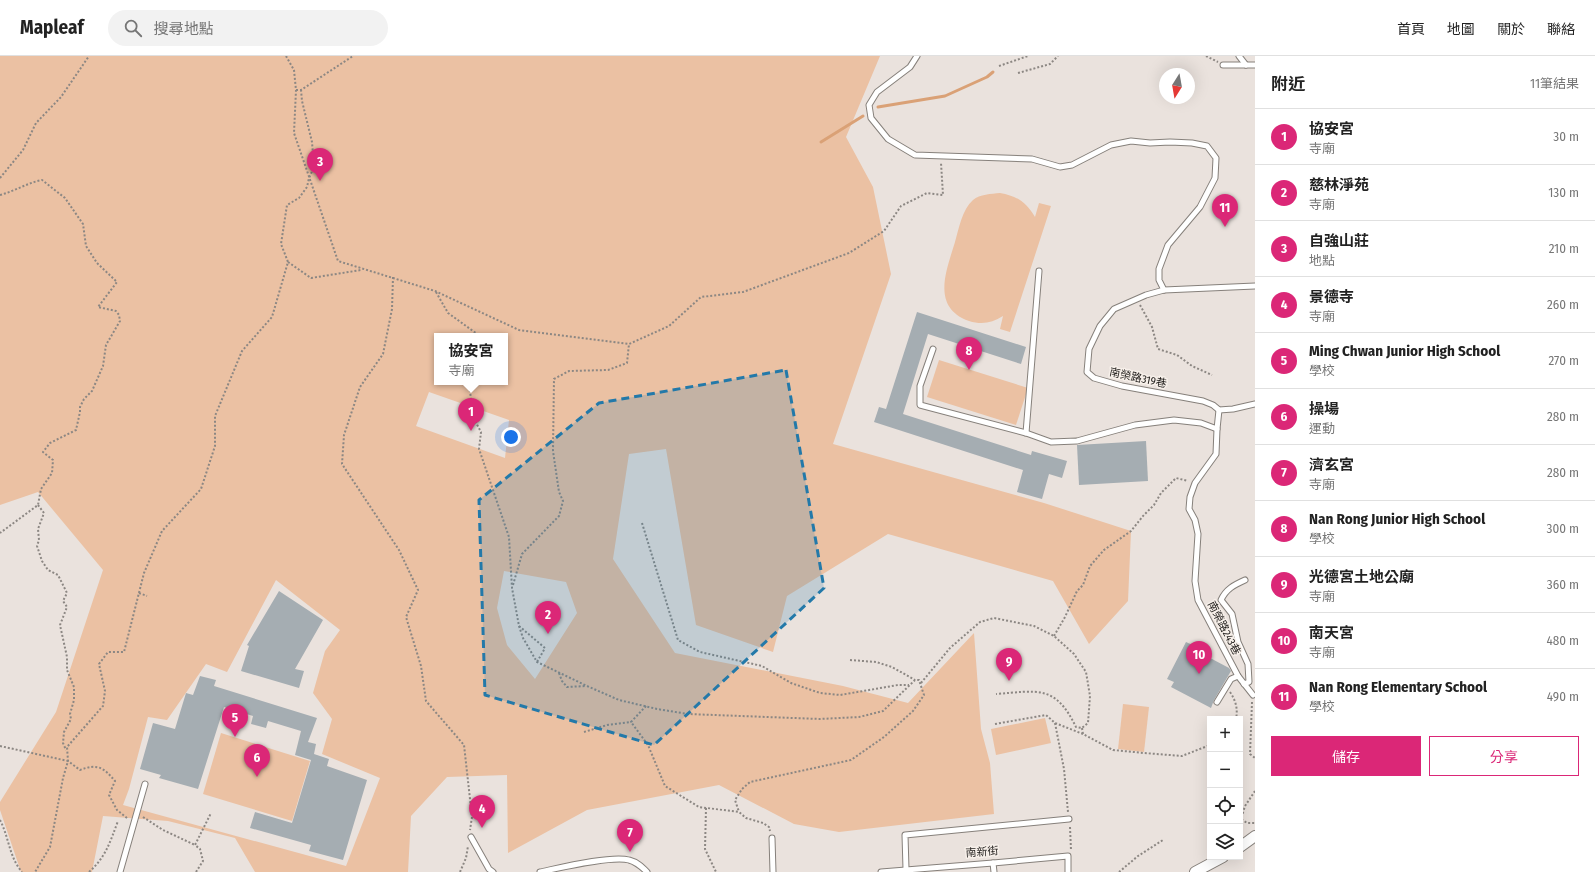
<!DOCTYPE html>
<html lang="zh-TW">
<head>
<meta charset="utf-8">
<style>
	:root { --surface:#fff; --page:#f2f2f2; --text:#222; --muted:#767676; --line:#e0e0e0; --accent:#db2777 }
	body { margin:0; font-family:"Fira Sans Condensed","Noto Sans TC",sans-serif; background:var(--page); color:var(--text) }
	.controls { position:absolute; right:12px; bottom:12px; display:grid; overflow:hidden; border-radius:0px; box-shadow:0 4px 16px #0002 }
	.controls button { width:36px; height:36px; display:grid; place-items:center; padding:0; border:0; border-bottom:1px solid var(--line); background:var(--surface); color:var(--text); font:20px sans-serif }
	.compass { position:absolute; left:1159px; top:12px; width:36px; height:36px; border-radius:50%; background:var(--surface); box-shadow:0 4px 16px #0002; rotate:191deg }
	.you { position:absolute; left:511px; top:381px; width:14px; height:14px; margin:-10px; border:3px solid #fff; border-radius:50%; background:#1a73e8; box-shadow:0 0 0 6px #1a73e833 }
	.badge { display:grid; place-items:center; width:26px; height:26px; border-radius:50%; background:var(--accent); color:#fff; font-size:13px; font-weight:700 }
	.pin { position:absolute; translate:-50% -33px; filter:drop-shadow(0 1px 2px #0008) }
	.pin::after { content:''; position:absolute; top:21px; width:14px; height:12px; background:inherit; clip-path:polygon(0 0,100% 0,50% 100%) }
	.popup { position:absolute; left:434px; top:277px; width:74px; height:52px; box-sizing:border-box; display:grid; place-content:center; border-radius:0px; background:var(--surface); filter:drop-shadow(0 1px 3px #0005); font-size:13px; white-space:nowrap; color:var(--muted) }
	.popup b { font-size:15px; color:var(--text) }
	.popup::after { content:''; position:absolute; left:50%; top:100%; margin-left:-8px; border:8px solid transparent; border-top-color:var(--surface) }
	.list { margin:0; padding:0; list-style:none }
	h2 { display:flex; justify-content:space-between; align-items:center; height:52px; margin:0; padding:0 16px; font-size:17px }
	h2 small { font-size:13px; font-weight:400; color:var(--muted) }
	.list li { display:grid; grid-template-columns:26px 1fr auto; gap:12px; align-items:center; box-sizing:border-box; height:56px; padding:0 16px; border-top:1px solid var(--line) }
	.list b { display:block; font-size:15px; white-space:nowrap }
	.list p { margin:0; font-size:13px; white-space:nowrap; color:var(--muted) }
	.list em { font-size:13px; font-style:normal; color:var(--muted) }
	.actions { display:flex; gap:8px; padding:12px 16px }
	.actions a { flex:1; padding:9px 0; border:1px solid var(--accent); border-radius:0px; text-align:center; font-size:14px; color:var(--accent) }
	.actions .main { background:var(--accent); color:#fff }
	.icon { flex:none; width:22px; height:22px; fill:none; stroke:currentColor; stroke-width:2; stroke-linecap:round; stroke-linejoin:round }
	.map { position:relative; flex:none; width:1255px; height:816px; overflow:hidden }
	header { display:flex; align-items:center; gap:24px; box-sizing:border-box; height:56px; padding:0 20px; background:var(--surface); border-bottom:1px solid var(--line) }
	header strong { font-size:19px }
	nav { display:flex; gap:22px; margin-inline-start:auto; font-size:14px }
	.search { width:280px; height:36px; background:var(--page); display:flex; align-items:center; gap:10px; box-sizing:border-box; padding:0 14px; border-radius:22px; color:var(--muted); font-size:15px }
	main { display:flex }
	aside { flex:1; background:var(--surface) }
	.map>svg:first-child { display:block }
</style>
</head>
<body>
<header>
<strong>Mapleaf</strong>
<div class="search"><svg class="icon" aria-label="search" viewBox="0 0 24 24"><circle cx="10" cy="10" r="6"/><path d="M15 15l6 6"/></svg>搜尋地點</div>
<nav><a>首頁</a><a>地圖</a><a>關於</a><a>聯絡</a></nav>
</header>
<main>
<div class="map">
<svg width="1255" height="816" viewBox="0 0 1255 816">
	<rect width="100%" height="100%" fill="#eae2dd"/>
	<g fill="#ebc1a3" fill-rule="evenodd">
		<path d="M0,0H880L846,81L873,131L891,218L833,388L1044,447L1131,475L1128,545L1089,588L1053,525L888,478L787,540L773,596L696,569L666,393L629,398L613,503L675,597L843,630L908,647L974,577L981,673L990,707L994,758L839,776L794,768L719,729L587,754L508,797L507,719L447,721L411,760L408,816H255L235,782L168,765L103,760L92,816H21L0,754V746L56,656L103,514L38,436L0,449ZM437,280H505V326H437ZM429,336L509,364L505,402L416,370ZM504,515L566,526L577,557L535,623L507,589L497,552ZM276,524L340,574L325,595L313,637L332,663L322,698L380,722L346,810L123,749L129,733L148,661L167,664L206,608L227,616Z"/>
		<path d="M1000,137C1017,140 1026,146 1035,161L1039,147L1051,150L1010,276L1000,273L1003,260C992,267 982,269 969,265C930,251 947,213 955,186C959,172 962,154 973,144C980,138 991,138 1000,137Z"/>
		<path d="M939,304L1028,332L1016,369L927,341Z"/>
		<path d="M1123,648L1149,651L1144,696L1118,693Z"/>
		<path d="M1045,662L1051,687L996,699L991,673Z"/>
		<path d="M221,677L310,705L292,765L203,738Z"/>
	</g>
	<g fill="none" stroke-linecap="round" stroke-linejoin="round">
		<g stroke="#daa176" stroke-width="3">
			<path d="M878,51L945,40L987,21L993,16"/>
			<path d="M821,86L863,60"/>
		</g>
	</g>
	<g fill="#a5adb2">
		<path d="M917,256L1026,291L1021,308L928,278L903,358L1031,399L1032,395L1067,405L1062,422L1049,418L1042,443L1017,436L1023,414L874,366L879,351L886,353Z"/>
		<path d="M1146,385L1148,425L1079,429L1077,389Z"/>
		<path d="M279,535L323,564L295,613L304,615L299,632L241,615L249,590L247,589Z"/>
		<path d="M1186,586L1199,592L1197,595L1229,612L1231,615L1214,644L1211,652L1171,631L1174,626L1167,623Z"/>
		<path d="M200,620L216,624L214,630L317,662L308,686L316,688L314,698L329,703L327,710L367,724L343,804L309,795L311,789L250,772L255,756L292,767L311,704L295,699L301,675L268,665L266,672L251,668L253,660L224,651L198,733L159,722L161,719L140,713L153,667L175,673L186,637L193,639Z"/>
	</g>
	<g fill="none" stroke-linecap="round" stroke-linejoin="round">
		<defs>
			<g id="service">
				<path d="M917,0L910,11L877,36L869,49L871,62L888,83L915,99L1032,103L1060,111L1072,109L1111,89L1131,85L1150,87L1170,86L1192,87L1207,90L1216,102L1215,122L1200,151L1168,189L1159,213V224L1164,234"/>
				<path d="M1239,0L1246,9"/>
				<path d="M1223,9H1255"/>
				<path d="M1255,230L1164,234L1146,239L1114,253L1100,270L1089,293L1087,316L1094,322L1122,330L1203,345L1213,349L1219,354L1233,353L1255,348"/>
				<path d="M933,293L920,330V349L1026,377L1051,386L1077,385L1135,369L1174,364L1201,367L1217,373L1219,354"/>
				<path d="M1217,373L1216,398L1195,427L1190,441L1189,453L1195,464L1198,478L1195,525L1198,544L1238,620L1253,639"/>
				<path d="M1026,377L1039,215"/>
				<path d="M1244,628L1249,626L1248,608L1238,586L1232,558L1221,544C1226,533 1234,529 1245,524"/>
				<path d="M1217,646L1231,623L1238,620"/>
				<path d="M471,781L489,813L493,816"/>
				<path d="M772,782L773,816"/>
				<path d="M993,807L994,816"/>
				<path d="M906,813L905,779L1069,763"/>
				<path d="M120,816L145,728"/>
				<path d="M540,816C559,812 612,799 629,804C637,806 642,811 647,816"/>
				<path d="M881,816L993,807L1068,800V816"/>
			</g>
			<g id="minor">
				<path d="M1240,791L1255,780"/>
				<path d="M1195,816L1223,801"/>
			</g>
		</defs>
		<use href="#service" stroke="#86807b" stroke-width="7"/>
		<use href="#minor" stroke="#86807b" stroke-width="12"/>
		<g stroke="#8c8783" stroke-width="2" stroke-dasharray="2 2" stroke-linecap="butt">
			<path d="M286,0L294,14L296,34L294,77L338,205L435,235L519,274L629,288L669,270L701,241L743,236L849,197L884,175L901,150L927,137L943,139L941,107"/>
			<path d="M1206,0L1218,6"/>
			<path d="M999,10L1028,0"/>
			<path d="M1018,17L1050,8L1058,0"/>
			<path d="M296,34H301L353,0"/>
			<path d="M0,122L23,94L36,67L61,41L89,0"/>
			<path d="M0,139C15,135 27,127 42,124L65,142L83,168L86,190L97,207L117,226L98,251L116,255L119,259L120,265L106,289L103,310L92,335L84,343L80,351V356L76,374L50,387L43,396L53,404L52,417L41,433L38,449L0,477"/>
			<path d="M288,206L311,222L361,214"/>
			<path d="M393,221L392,253L383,298L360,331L344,379L342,408L399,494L418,534L406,561L421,610L426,645L464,689L472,761L470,774"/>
			<path d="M436,236L448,257L480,280"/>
			<path d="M1140,249L1152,271L1158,293L1177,299L1192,310L1212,319"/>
			<path d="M469,326L473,361L481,376L479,393L509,481L512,532L519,570L523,582L537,606L587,630L619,644L657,653L688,658L820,663L859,661L883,655L915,624H919L924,639L913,655L884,681L851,704L750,726L742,733L735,744L739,756"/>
			<path d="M38,449L44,457L38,473L39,484L37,490L42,505L48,514L58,519L67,537L63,545L67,551L60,569L67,601V614L74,631V644L70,658L71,663L64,676L63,687L66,694"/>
			<path d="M642,467L678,584L700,596L762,610L791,627L820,637L840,639L898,629H909"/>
			<path d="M513,529L522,498L559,460L563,445L559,436L553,395L554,323L569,315L608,314L627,307L629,288"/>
			<path d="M139,537L147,540"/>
			<path d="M519,570L545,592L537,606"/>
			<path d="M1054,580L1065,561L1077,535L1083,529L1090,510L1104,494L1131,475L1143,460L1154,449L1161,437L1176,422L1188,425"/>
			<path d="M850,604L876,606L892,611L915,624"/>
			<path d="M559,617L562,625L567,631L586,630"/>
			<path d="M921,627L950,592L980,566L994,562L1034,570L1054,580L1074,598L1086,616L1090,640L1088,667L1082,672L1076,671C1055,628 1038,635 996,638"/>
			<path d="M1230,636C1236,645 1238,653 1236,663"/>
			<path d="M1252,646L1250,698L1255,702"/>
			<path d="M646,650L631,666L648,689L665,730L699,751L739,756L746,762L763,767L769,771L770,775"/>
			<path d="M1055,667L1064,713L1068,756"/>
			<path d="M995,668L1046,659L1055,667L1083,678"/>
			<path d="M1082,672L1083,678L1113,694L1144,697L1182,700L1210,689"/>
			<path d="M584,676L607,669L631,666"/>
			<path d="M0,690L68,705L63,722L50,791L35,816"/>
			<path d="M1255,735L1245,750L1241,763L1247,767H1255"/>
			<path d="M706,752L705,793L716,816"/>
			<path d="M143,761L163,774L195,789"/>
			<path d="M127,762L117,754L109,739L115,725C104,712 98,707 80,714L68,705L67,691L103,650L105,635L99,608L108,596H124L144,517L162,475L201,433L215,390V360L242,295L272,261L288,206L281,188L287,149L299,142L307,131L309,122L314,111L312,86L302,45L301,34"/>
			<path d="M0,764C9,781 9,801 22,816"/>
			<path d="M1070,771L1071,794"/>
			<path d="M89,816C106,801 110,786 118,765"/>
			<path d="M196,816L203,805L200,793L195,789L211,757"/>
			<path d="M460,816L466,802L468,790"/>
			<path d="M1119,816L1138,800L1163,784"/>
		</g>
		<use href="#service" stroke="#fff" stroke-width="5"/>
		<use href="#minor" stroke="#fff" stroke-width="10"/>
	</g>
	<path fill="#2379a9" fill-opacity="0.2" stroke="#2379a9" stroke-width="3" stroke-dasharray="8 5" stroke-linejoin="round" d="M786,314L824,532L654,689L485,639L479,444L599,347Z"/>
	<g text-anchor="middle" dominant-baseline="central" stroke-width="3" stroke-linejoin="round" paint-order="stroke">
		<g font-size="11" fill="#24211f" stroke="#f7f0ea">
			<text transform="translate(1138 322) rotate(12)">南榮路319巷</text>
			<text transform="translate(1224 572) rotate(63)">南榮路243巷</text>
			<text transform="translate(982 796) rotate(-4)">南新街</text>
		</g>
	</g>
</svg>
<div class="controls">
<button>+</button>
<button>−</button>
<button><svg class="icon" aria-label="locate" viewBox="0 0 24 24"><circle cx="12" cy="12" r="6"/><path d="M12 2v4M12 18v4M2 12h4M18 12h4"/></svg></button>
<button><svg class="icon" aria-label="layers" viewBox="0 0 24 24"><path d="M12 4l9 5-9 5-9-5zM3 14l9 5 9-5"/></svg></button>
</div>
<svg class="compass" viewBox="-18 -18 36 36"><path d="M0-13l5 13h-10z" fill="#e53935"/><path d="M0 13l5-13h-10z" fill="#767676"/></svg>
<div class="you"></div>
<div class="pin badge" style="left:471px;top:375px">1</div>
<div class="popup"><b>協安宮</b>寺廟</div>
<div class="pin badge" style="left:548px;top:578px">2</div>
<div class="pin badge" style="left:320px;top:125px">3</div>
<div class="pin badge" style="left:482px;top:772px">4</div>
<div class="pin badge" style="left:235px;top:681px">5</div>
<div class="pin badge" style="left:257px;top:721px">6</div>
<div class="pin badge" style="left:630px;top:796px">7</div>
<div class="pin badge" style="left:969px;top:314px">8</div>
<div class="pin badge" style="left:1009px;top:625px">9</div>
<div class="pin badge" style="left:1199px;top:618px">10</div>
<div class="pin badge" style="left:1225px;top:171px">11</div>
</div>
<aside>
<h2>附近<small>11筆結果</small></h2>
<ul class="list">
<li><span class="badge">1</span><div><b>協安宮</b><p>寺廟</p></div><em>30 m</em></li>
<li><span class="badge">2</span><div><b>慈林淨苑</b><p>寺廟</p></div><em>130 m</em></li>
<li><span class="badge">3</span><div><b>自強山莊</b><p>地點</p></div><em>210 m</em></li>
<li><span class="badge">4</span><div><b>景德寺</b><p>寺廟</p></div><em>260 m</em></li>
<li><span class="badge">5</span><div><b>Ming Chwan Junior High School</b><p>學校</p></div><em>270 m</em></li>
<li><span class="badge">6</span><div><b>操場</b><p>運動</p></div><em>280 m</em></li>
<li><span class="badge">7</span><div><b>濟玄宮</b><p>寺廟</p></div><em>280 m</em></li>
<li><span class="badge">8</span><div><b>Nan Rong Junior High School</b><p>學校</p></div><em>300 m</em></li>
<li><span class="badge">9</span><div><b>光德宮土地公廟</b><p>寺廟</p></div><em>360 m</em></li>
<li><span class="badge">10</span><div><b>南天宮</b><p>寺廟</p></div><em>480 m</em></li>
<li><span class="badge">11</span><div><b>Nan Rong Elementary School</b><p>學校</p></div><em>490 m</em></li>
</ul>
<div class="actions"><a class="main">儲存</a><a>分享</a></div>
</aside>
</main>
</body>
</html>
